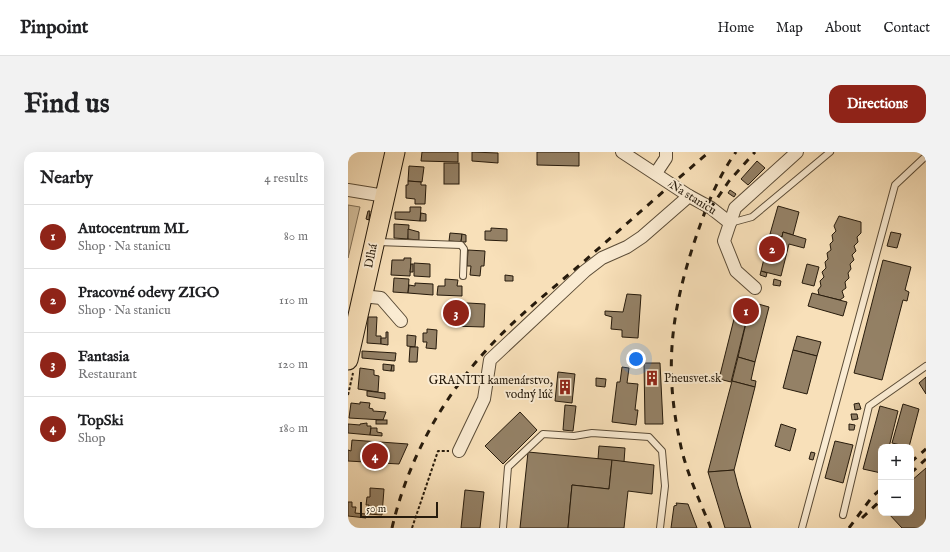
<!DOCTYPE html>
<html lang="en">
<head>
<meta charset="utf-8">
<style>
	:root { --surface:#fff; --page:#f2f2f2; --text:#202124; --muted:#757577; --line:#e0e0e0; --accent:#8f2418 }
	body { margin:0; font-family:"IM FELL English",serif; background:var(--page); color:var(--text) }
	.controls { position:absolute; right:12px; bottom:12px; display:grid; overflow:hidden; border-radius:8px; box-shadow:0 4px 16px #0002 }
	.controls button { width:36px; height:36px; display:grid; place-items:center; padding:0; border:0; border-bottom:1px solid var(--line); background:var(--surface); color:var(--text); font:20px sans-serif }
	.scale { position:absolute; left:12px; bottom:10px; width:78px; box-sizing:border-box; padding-left:4px; border:2px solid #271b0c; border-top:0; font-size:11px; line-height:14px; white-space:nowrap; color:#271b0c; -webkit-text-stroke:3px #faebd2; paint-order:stroke }
	.you { position:absolute; left:288px; top:207px; width:14px; height:14px; margin:-10px; border:3px solid #fff; border-radius:50%; background:#1a73e8; box-shadow:0 0 0 6px #1a73e833 }
	.badge { display:grid; place-items:center; width:26px; height:26px; border-radius:50%; background:var(--accent); color:#fff; font-size:13px; font-weight:700 }
	.pin { position:absolute; translate:-50% -50%; border:2px solid #fff; box-shadow:0 1px 4px #0006 }
	.list { margin:0; padding:0; list-style:none }
	h2 { display:flex; justify-content:space-between; align-items:center; height:52px; margin:0; padding:0 16px; font-size:17px }
	h2 small { font-size:13px; font-weight:400; color:var(--muted) }
	.list li { display:grid; grid-template-columns:26px 1fr auto; gap:12px; align-items:center; box-sizing:border-box; height:64px; padding:0 16px; border-top:1px solid var(--line) }
	.list b { display:block; font-size:15px; white-space:nowrap }
	.list p { margin:0; font-size:13px; white-space:nowrap; color:var(--muted) }
	.list em { font-size:13px; font-style:normal; color:var(--muted) }
	.map { position:relative; flex:none; width:578px; height:376px; overflow:hidden; border-radius:12px }
	header { display:flex; align-items:center; gap:24px; box-sizing:border-box; height:56px; padding:0 20px; background:var(--surface); border-bottom:1px solid var(--line) }
	header strong { font-size:19px }
	nav { display:flex; gap:22px; margin-inline-start:auto; font-size:14px }
	.intro { display:flex; align-items:center; justify-content:space-between; box-sizing:border-box; height:96px; padding:0 24px }
	h1 { margin:0; font-size:28px }
	.button { padding:10px 18px; border-radius:12px; background:var(--accent); color:#fff; font-size:14px; font-weight:700 }
	main { display:flex; gap:24px; padding:0 24px }
	aside { flex:1; background:var(--surface); border-radius:12px; box-shadow:0 4px 16px #0002 }
	.map>svg:first-child { display:block }
</style>
</head>
<body>
<header>
<strong>Pinpoint</strong>
<nav><a>Home</a><a>Map</a><a>About</a><a>Contact</a></nav>
</header>
<div class="intro"><h1>Find us</h1><a class="button">Directions</a></div>
<main>
<aside>
<h2>Nearby<small>4 results</small></h2>
<ul class="list">
<li><span class="badge">1</span><div><b>Autocentrum ML</b><p>Shop · Na stanicu</p></div><em>80 m</em></li>
<li><span class="badge">2</span><div><b>Pracovné odevy ZIGO</b><p>Shop · Na stanicu</p></div><em>110 m</em></li>
<li><span class="badge">3</span><div><b>Fantasia</b><p>Restaurant</p></div><em>120 m</em></li>
<li><span class="badge">4</span><div><b>TopSki</b><p>Shop</p></div><em>180 m</em></li>
</ul>
</aside>
<div class="map">
<svg width="578" height="376" viewBox="0 0 578 376">
	<rect width="100%" height="100%" fill="#f8e0b9"/>
	<filter id="stains"><feTurbulence type="fractalNoise" baseFrequency=".005" numOctaves="4"/><feColorMatrix values="0 0 0 0 .2 0 0 0 0 .09 0 0 0 0 .02 0 0 0 .5 -.17"/></filter>
	<radialGradient id="worn" r=".72"><stop offset=".6" stop-color="#630" stop-opacity="0"/><stop offset="1" stop-color="#630" stop-opacity=".3"/></radialGradient>
	<path fill="#d4bf9c" stroke="#7e6d54" d="M0,53L12,55L0,106Z"/>
	<g fill="#948166" stroke="#271b0c">
		<path d="M74,0H110V10L73,9Z"/>
		<path d="M124,0L150,1V11L124,9Z"/>
		<path d="M189,0H231V14L189,13Z"/>
		<path d="M409,9L417,16L400,33L393,27Z"/>
		<rect x="96" y="11" width="15" height="21"/>
		<path d="M61,14L76,15L74,30L60,29Z"/>
		<path d="M60,29L73,30V33H78L77,52H67V47L58,46V33H60Z"/>
		<path d="M382,38L388,42L386,45L380,41Z"/>
		<path d="M430,54L451,60L445,83L435,80L434,85L422,82Z"/>
		<path d="M62,55H73L72,69L47,67V60H62Z"/>
		<path d="M20,59H22L21,68L18,67Z"/>
		<path d="M73,61L78,62V69H72Z"/>
		<path d="M491,64L513,70V81L509,85L510,90L506,94L508,99L504,103L506,108L502,112L503,117L500,121L501,126L497,130L498,136L494,139L496,145L492,148L471,143L470,138L473,134L472,129L476,125L474,120L478,116L477,110L480,107L479,101L483,98L482,92L485,89L484,83L488,79L486,74Z"/>
		<path d="M46,72L61,73L60,87L46,86Z"/>
		<path d="M143,76L159,77V89L137,88V79H143Z"/>
		<path d="M60,77L71,80V88L60,87Z"/>
		<path d="M435,80L458,87L456,96L441,92L433,124L413,119L422,82L434,85Z"/>
		<path d="M543,80L553,82L549,96L539,94Z"/>
		<path d="M102,81L114,82L113,90L101,89Z"/>
		<path d="M114,82L118,83V90H113Z"/>
		<path d="M120,98L137,99L136,114H133L132,124L122,123L123,114H119Z"/>
		<path d="M56,106H63L62,124L43,123L44,108H56Z"/>
		<path d="M535,108L563,115L557,138L561,140L559,149L555,148L534,228L506,221Z"/>
		<path d="M66,111L82,112V125L66,124Z"/>
		<path d="M63,112H65V120H62Z"/>
		<path d="M459,112L471,115L466,134L454,131Z"/>
		<path d="M413,119L419,121L418,125L412,123Z"/>
		<path d="M157,123L165,124V129H157Z"/>
		<path d="M46,126L61,127L60,141L45,140Z"/>
		<path d="M97,127L110,128L109,134H114V144L89,143L90,134H97Z"/>
		<path d="M426,127L433,129L432,134L425,133Z"/>
		<path d="M67,131L85,132V143L60,141L61,133L67,134Z"/>
		<path d="M464,141L499,150L495,164L460,154Z"/>
		<path d="M279,142L293,143L290,186L274,185V178L263,177L264,165L257,163V159L275,160Z"/>
		<path d="M391,147L403,150L383,230L371,227Z"/>
		<path d="M103,150L137,152L136,175L102,174Z"/>
		<path d="M403,150L421,155L407,210L390,205Z"/>
		<path d="M20,165H29L28,184H33V192L19,191Z"/>
		<path d="M79,177L89,178L88,197L78,196L79,190H75V181H79Z"/>
		<path d="M38,180H40V193L33,192V186H38Z"/>
		<path d="M59,183L68,184L67,195L59,194Z"/>
		<path d="M449,184L473,190L469,204L445,198Z"/>
		<path d="M62,195H70L69,210H61Z"/>
		<path d="M445,198L469,204L459,242L435,236Z"/>
		<path d="M14,199L48,201L47,209L14,206Z"/>
		<path d="M390,205L407,210L403,228L408,229L407,235L384,229Z"/>
		<path d="M296,211H312L315,272H297Z"/>
		<path d="M35,212L44,213L43,219L35,218Z"/>
		<path d="M44,213H46V219H43Z"/>
		<path d="M274,215L281,216L279,231L290,232L287,258H290L288,273L264,270L269,230H272Z"/>
		<path d="M12,216L26,218V223L31,224L30,240L10,237Z"/>
		<path d="M210,220L227,222L224,251L207,249Z"/>
		<path d="M578,225V242L571,231Z"/>
		<path d="M248,226L258,227L257,235L248,234Z"/>
		<path d="M384,229L407,235L386,318L360,320Z"/>
		<path d="M19,239L37,241V247L19,244Z"/>
		<path d="M12,250L22,251L21,256L25,257V259L38,260L35,268L1,266L3,251L12,252Z"/>
		<path d="M511,251L513,257L507,258L506,252Z"/>
		<path d="M555,252L571,257L561,295L544,291Z"/>
		<path d="M217,253L228,254L225,279L215,278Z"/>
		<path d="M532,254L550,259L541,295H533V321L515,317Z"/>
		<path d="M172,260L189,278L155,312L137,294Z"/>
		<path d="M503,262H509L510,267L504,268Z"/>
		<rect x="28" y="268" width="11" height="4"/>
		<path d="M19,271V274H23L22,283L0,281V272L12,273V272Z"/>
		<path d="M433,272L448,277L442,299L427,294Z"/>
		<path d="M501,272L507,273L506,278H501Z"/>
		<path d="M23,276H29V280L34,281V284L22,283Z"/>
		<path d="M4,288L60,292L51,312L0,309V298L3,299Z"/>
		<path d="M487,289L505,293L495,331L477,326Z"/>
		<path d="M251,294L277,296L276,310L250,307Z"/>
		<path d="M180,300L264,308L261,337L224,333L220,376H172Z"/>
		<path d="M463,300L467,301L465,308L461,307Z"/>
		<path d="M264,308L306,313L304,342L280,339L276,376H220L224,333L261,337Z"/>
		<path d="M578,316V376H554L540,361H563V329Z"/>
		<path d="M386,318L390,334L403,376H377L360,320Z"/>
		<path d="M22,336L36,337L34,363L20,362L21,353H18L19,345H22Z"/>
		<path d="M117,338L136,340L132,376H113Z"/>
		<path d="M0,350H4V355H8L7,361L18,362V366L0,364Z"/>
		<path d="M328,351L340,352L349,376H323L326,354L329,353Z"/>
	</g>
	<g fill="none" stroke-linecap="round" stroke-linejoin="round">
		<defs>
			<g id="lane">
				<path d="M382,71L404,65L482,0"/>
				<path d="M30,90L113,93L116,97L115,124"/>
				<path d="M495,363L521,254L578,214"/>
				<path d="M155,376L160,315L195,282L226,284L244,281L301,285L314,299L317,334L312,376"/>
				<path d="M454,376L547,33L578,4"/>
			</g>
			<g id="street">
				<path d="M274,0L341,44L363,56L382,71"/>
				<path d="M308,21L318,6V0"/>
				<path d="M0,38L37,44"/>
				<path d="M407,136L388,119L376,89L387,56L449,0"/>
				<path d="M14,144L33,146L53,169"/>
				<path d="M111,299L136,247L142,208L237,119L254,106L279,95L294,85L341,44"/>
			</g>
			<path id="primary" d="M0,208L47,0"/>
		</defs>
		<use href="#lane" stroke="#5b4c37" stroke-width="8"/>
		<use href="#street" stroke="#5b4c37" stroke-width="14"/>
		<use href="#primary" stroke="#271b0c" stroke-width="21"/>
		<g stroke="#271b0c" stroke-width="2" stroke-dasharray="3 2" stroke-linecap="butt">
			<path d="M0,243L5,221"/>
			<path d="M64,376L90,299H101"/>
		</g>
		<use href="#lane" stroke="#faebd2" stroke-width="6"/>
		<use href="#street" stroke="#faebd2" stroke-width="12"/>
		<use href="#primary" stroke="#f8e0b9" stroke-width="19"/>
		<g stroke="#271b0c" stroke-width="3" stroke-dasharray="7 7" stroke-linecap="butt">
			<path d="M362,57L381,29L407,0"/>
			<path d="M563,310L578,297"/>
			<path d="M563,321L578,307"/>
			<path d="M514,366L533,348"/>
			<path d="M44,376C60,307 95,244 144,192C171,163 203,138 233,112C276,74 318,37 361,0"/>
			<path d="M363,376C352,350 337,317 332,290C316,217 323,161 346,91C357,58 368,28 388,0"/>
			<path d="M501,376L524,345L533,337"/>
		</g>
	</g>
	<defs>
		<symbol id="building-bare" viewBox="-9 -9 18 18"><path d="M-4-6H4V6H1V3H-1V6H-4ZM-2.5-4.3h1.7v1.8h-1.7ZM.8-4.3h1.7v1.8H.8ZM-2.5-1h1.7V.8h-1.7ZM.8-1h1.7V.8H.8Z" fill="#8f2418" stroke="#faebd2" stroke-width="2.5" paint-order="stroke"/></symbol>
	</defs>
	<g fill-rule="evenodd">
		<use href="#building-bare" x="293" y="215" width="22" height="22"/>
		<use href="#building-bare" x="206" y="224" width="22" height="22"/>
	</g>
	<g text-anchor="middle" dominant-baseline="central" stroke-width="4" stroke-linejoin="round" paint-order="stroke">
		<g font-size="12" fill="#271b0c" stroke="#faebd2">
			<text transform="translate(345 46) rotate(32)">Na stanicu</text>
			<text transform="translate(23 104) rotate(-78)">Dlhá</text>
		</g>
		<g font-size="12" fill="#271b0c" stroke="#faebd2" text-anchor="start">
			<text x="316" y="226">Pneusvet.sk</text>
			<text x="205" y="228" text-anchor="end">GRANITI kamenárstvo,<tspan x="205" dy="14">vodný lúč</tspan></text>
		</g>
	</g>
	<rect width="100%" height="100%" filter="url(#stains)"/>
	<rect width="100%" height="100%" fill="url(#worn)"/>
</svg>
<div class="controls">
<button>+</button>
<button>−</button>
</div>
<div class="scale">50 m</div>
<div class="you"></div>
<div class="pin badge" style="left:398px;top:159px">1</div>
<div class="pin badge" style="left:424px;top:97px">2</div>
<div class="pin badge" style="left:108px;top:161px">3</div>
<div class="pin badge" style="left:27px;top:304px">4</div>
</div>
</main>
</body>
</html>
